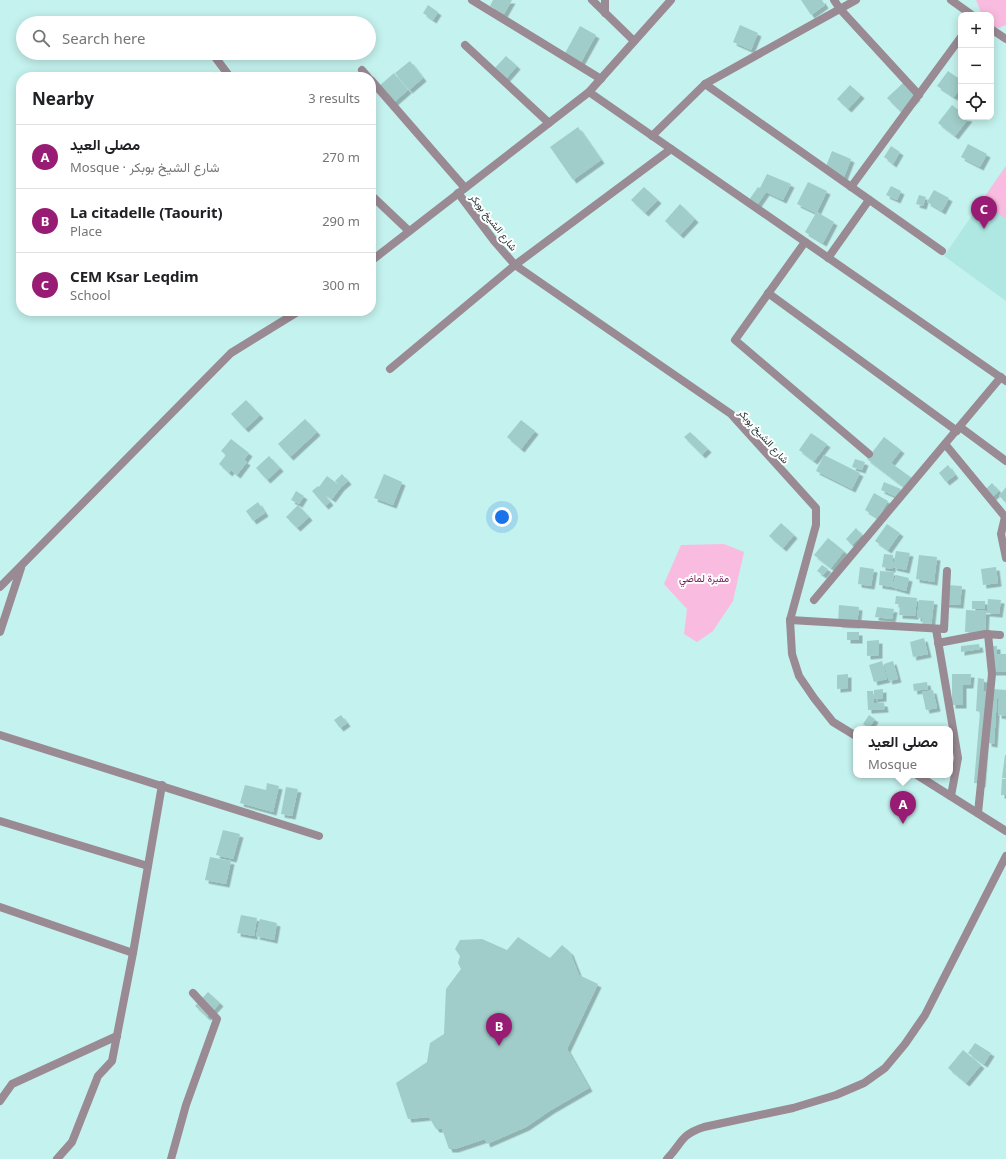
<!DOCTYPE html>
<html lang="en">
<head>
<meta charset="utf-8">
<style>
	:root { --surface:#fff; --page:#f2f2f2; --text:#202124; --muted:#757577; --line:#e0e0e0; --accent:#981b74 }
	body { margin:0; font-family:"Noto Sans",Vazirmatn,sans-serif; background:var(--page); color:var(--text) }
	.controls { position:absolute; right:12px; top:12px; display:grid; overflow:hidden; border-radius:8px; box-shadow:0 2px 10px #0003 }
	.controls button { width:36px; height:36px; display:grid; place-items:center; padding:0; border:0; border-bottom:1px solid var(--line); background:var(--surface); color:var(--text); font:20px sans-serif }
	.you { position:absolute; left:502px; top:517px; width:14px; height:14px; margin:-10px; border:3px solid #fff; border-radius:50%; background:#1a73e8; box-shadow:0 0 0 6px #1a73e833 }
	.badge { display:grid; place-items:center; width:26px; height:26px; border-radius:50%; background:var(--accent); color:#fff; font-size:13px; font-weight:700 }
	.pin { position:absolute; translate:-50% -33px; filter:drop-shadow(0 1px 2px #0008) }
	.pin::after { content:''; position:absolute; top:21px; width:14px; height:12px; background:inherit; clip-path:polygon(0 0,100% 0,50% 100%) }
	.popup { position:absolute; left:853px; top:726px; width:100px; height:52px; box-sizing:border-box; display:grid; place-content:center; border-radius:8px; background:var(--surface); filter:drop-shadow(0 1px 3px #0005); font-size:13px; white-space:nowrap; color:var(--muted) }
	.popup b { font-size:15px; color:var(--text) }
	.popup::after { content:''; position:absolute; left:50%; top:100%; margin-left:-8px; border:8px solid transparent; border-top-color:var(--surface) }
	.list { margin:0; padding:0; list-style:none }
	h2 { display:flex; justify-content:space-between; align-items:center; height:52px; margin:0; padding:0 16px; font-size:17px }
	h2 small { font-size:13px; font-weight:400; color:var(--muted) }
	.list li { display:grid; grid-template-columns:26px 1fr auto; gap:12px; align-items:center; box-sizing:border-box; height:64px; padding:0 16px; border-top:1px solid var(--line) }
	.list b { display:block; font-size:15px; white-space:nowrap }
	.list p { margin:0; font-size:13px; white-space:nowrap; color:var(--muted) }
	.list em { font-size:13px; font-style:normal; color:var(--muted) }
	.icon { flex:none; width:22px; height:22px; fill:none; stroke:currentColor; stroke-width:2; stroke-linecap:round; stroke-linejoin:round }
	.map { position:relative; flex:none; width:1006px; height:1159px; overflow:hidden }
	.search { position:absolute; background:var(--surface); box-shadow:0 2px 10px #0003; left:16px; top:16px; width:360px; height:44px; display:flex; align-items:center; gap:10px; box-sizing:border-box; padding:0 14px; border-radius:22px; color:var(--muted); font-size:15px }
	.panel { position:absolute; background:var(--surface); box-shadow:0 2px 10px #0003; left:16px; top:72px; width:360px; height:244px; border-radius:16px }
	.map>svg:first-child { display:block }
</style>
</head>
<body>
<div class="map">
<svg width="1006" height="1159" viewBox="0 0 1006 1159">
	<defs>
		<filter id="shadow"><feDropShadow dx="3.5" dy="3.5" stdDeviation="0" flood-color="#0004"/></filter>
	</defs>
	<rect width="100%" height="100%" fill="#c4f2ee"/>
	<path fill="#afe8e2" d="M1006,166V301L944,256Z"/>
	<g fill="#f9bce0">
		<path d="M976,0H1006V25L991,31V15H982Z"/>
		<path d="M1006,166V219L981,202Z"/>
		<path d="M724,544L744,552L733,601L713,631L697,642L684,634L687,609L664,584L681,545Z"/>
	</g>
	<g fill="#a0cdc9" filter="url(#shadow)">
		<path d="M493,0H512L504,14L490,6Z"/>
		<path d="M801,0H822L825,5L811,15Z"/>
		<path d="M428,5L438,12L433,20L423,13Z"/>
		<path d="M740,25L758,33L751,50L733,42Z"/>
		<path d="M580,26L596,35L580,64L564,55Z"/>
		<path d="M506,56L517,66L504,81L493,70Z"/>
		<path d="M410,61L423,78L409,90L395,73Z"/>
		<path d="M948,71L961,80V87L954,97L937,86Z"/>
		<path d="M394,73L408,90L392,104L378,87Z"/>
		<path d="M903,83L917,97L901,112L887,98Z"/>
		<path d="M850,85L861,95L848,109L837,99Z"/>
		<path d="M952,105L961,112V117L969,118L955,136L938,123Z"/>
		<path d="M578,127L601,160L573,180L550,147Z"/>
		<path d="M968,144L987,154L980,167L961,157Z"/>
		<path d="M891,146L900,152L893,164L884,157Z"/>
		<path d="M832,151L851,159L844,177L825,169Z"/>
		<path d="M767,174L791,184L783,200L766,192L757,205L749,200L758,187L760,188Z"/>
		<path d="M808,182L827,191L817,212L834,222L823,243L805,232L816,213L797,204Z"/>
		<path d="M891,186L901,191L897,200L886,195Z"/>
		<path d="M644,187L658,200L645,213L631,200Z"/>
		<path d="M934,190L949,198L942,211L927,202Z"/>
		<path d="M919,195L926,197L923,206L916,204Z"/>
		<path d="M680,204L695,219L680,235L665,221Z"/>
		<path d="M246,400L260,415L245,429L231,414Z"/>
		<path d="M305,419L317,432L290,457L278,444Z"/>
		<path d="M521,420L535,431L521,449L507,437Z"/>
		<path d="M690,432L708,449L702,455L684,437Z"/>
		<path d="M811,433L827,444L814,461L799,450Z"/>
		<path d="M884,437L901,450L891,463L912,478L905,488L867,459Z"/>
		<path d="M231,439L249,453L244,460L247,462L237,475L231,470L229,473L219,464L226,455L221,451Z"/>
		<path d="M824,455L860,473L852,489L816,471Z"/>
		<path d="M269,456L280,468L267,480L256,468Z"/>
		<path d="M855,459L865,462L862,470L852,467Z"/>
		<path d="M948,465L955,475L946,482L939,473Z"/>
		<path d="M342,474L348,481L341,487L332,499L321,491L330,502L325,506L312,491L318,486L319,487L327,476L339,485L335,481Z"/>
		<path d="M384,474L402,482L393,505L374,498Z"/>
		<path d="M884,482L901,489L897,497L881,490Z"/>
		<path d="M992,483L999,491L990,499L984,491Z"/>
		<path d="M1006,487V502L999,496Z"/>
		<path d="M296,491L304,496L299,504L291,500Z"/>
		<path d="M874,493L888,501L878,518L865,510Z"/>
		<path d="M258,502L265,513L253,521L246,511Z"/>
		<path d="M298,505L309,517L297,528L286,517Z"/>
		<path d="M781,523L794,535L783,548L769,536Z"/>
		<path d="M887,524L900,533L888,550L875,541Z"/>
		<path d="M856,528L862,535L852,545L846,539Z"/>
		<path d="M828,538L844,551L831,568L814,555Z"/>
		<path d="M896,551L910,553L906,570L893,567Z"/>
		<path d="M884,554L893,555L892,569L882,567Z"/>
		<path d="M919,555L937,557L934,582L916,579Z"/>
		<path d="M822,565L828,569L823,575L817,571Z"/>
		<path d="M860,567L874,569L871,586L858,584Z"/>
		<path d="M996,567L998,583L983,585L981,569Z"/>
		<path d="M880,571L894,572L892,587L879,585Z"/>
		<path d="M896,575L909,578L906,591L892,587Z"/>
		<path d="M946,585L962,586L960,605L945,604Z"/>
		<path d="M896,596L917,598L915,616L899,615L900,604H895Z"/>
		<path d="M988,599L1001,600L999,614L986,613L985,633L965,632L966,610L987,611Z"/>
		<path d="M919,600L934,601L931,628L922,627L923,618H917Z"/>
		<rect x="972" y="601" width="13" height="8"/>
		<path d="M839,605L859,607L857,625L838,624Z"/>
		<path d="M877,607L894,609L892,619L875,617Z"/>
		<rect x="847" y="632" width="12" height="8"/>
		<path d="M924,638L928,654L913,657L910,642Z"/>
		<path d="M879,640V655L867,656V641Z"/>
		<path d="M979,644L980,649L961,652V646Z"/>
		<path d="M992,646H997V654H1006V672H992Z"/>
		<path d="M882,661L887,679L874,682L869,665Z"/>
		<path d="M893,661L898,679L889,681L884,664Z"/>
		<path d="M848,674V688L837,689V675Z"/>
		<path d="M952,674H971L970,685H963V705H952Z"/>
		<path d="M978,678L984,679L983,691H989L982,784L974,783L980,712L976,711Z"/>
		<path d="M927,682L928,689L914,691L913,684Z"/>
		<path d="M883,689V698L874,699V690Z"/>
		<path d="M992,689L1006,690V699L997,698L994,744L988,743Z"/>
		<path d="M933,690L937,708L926,710L922,692Z"/>
		<path d="M867,691H873L874,703H884L885,709L868,710Z"/>
		<path d="M999,699H1006V716L998,715Z"/>
		<path d="M341,715L347,723L340,728L334,720Z"/>
		<path d="M869,715L875,719L869,728L863,724Z"/>
		<path d="M1005,755H1006V778H1002Z"/>
		<path d="M1002,779H1006V795H1001Z"/>
		<path d="M267,783L279,786L273,812L240,803L245,785L266,790Z"/>
		<path d="M286,787L298,789L292,816L281,814Z"/>
		<path d="M223,830L240,834L233,859L216,855Z"/>
		<path d="M210,857L231,861L226,884L205,880Z"/>
		<path d="M241,915L257,918L254,936L237,933Z"/>
		<path d="M260,919L277,923L274,940L256,936Z"/>
		<path d="M518,937L550,958L562,945L570,952L579,975L598,984L567,1049L589,1088L551,1110L526,1127L487,1144L485,1139L455,1149H449L442,1129H436L429,1117L408,1119L396,1083L427,1062L430,1043L444,1034L446,989L461,969L458,963L460,956L455,949L460,940L482,939L507,950Z"/>
		<path d="M208,992L220,1003L207,1017L195,1006Z"/>
		<path d="M975,1043L991,1053L984,1064L968,1053Z"/>
		<path d="M963,1050L981,1065L966,1083L948,1068Z"/>
	</g>
	<g fill="none" stroke-linecap="round" stroke-linejoin="round">
		<g stroke="#998a93" stroke-width="8">
			<path d="M472,0L601,79"/>
			<path d="M592,0L634,41"/>
			<path d="M605,0V13"/>
			<path d="M834,0L840,9L919,95"/>
			<path d="M951,0L972,15"/>
			<path d="M991,29L1006,39"/>
			<path d="M465,45L549,123"/>
			<path d="M212,53L230,77"/>
			<path d="M362,70L368,77"/>
			<path d="M371,80L465,188"/>
			<path d="M705,84L942,251"/>
			<path d="M589,92L1006,381"/>
			<path d="M652,136L705,84L856,0"/>
			<path d="M851,187L961,37"/>
			<path d="M458,193L495,242L515,265L731,414L816,508V525L790,620L792,654L799,676L814,698L833,722L856,736"/>
			<path d="M371,195L409,231"/>
			<path d="M805,242L735,340L869,454"/>
			<path d="M828,258L869,200"/>
			<path d="M371,261L589,92L671,0"/>
			<path d="M768,293L957,431"/>
			<path d="M390,369L515,265L671,149"/>
			<path d="M960,427L1006,461"/>
			<path d="M945,444L1006,518"/>
			<path d="M1005,517L1001,534L1006,558"/>
			<path d="M0,587L231,353L299,311"/>
			<path d="M814,600L1001,377"/>
			<path d="M790,620L944,629L947,571"/>
			<path d="M936,629L958,758L951,796"/>
			<path d="M0,632L21,568"/>
			<path d="M938,643L985,634L1000,635"/>
			<path d="M0,735L319,836"/>
			<path d="M917,775L1006,831"/>
			<path d="M978,813L992,674L988,634"/>
			<path d="M0,821L148,866"/>
			<path d="M0,907L133,953"/>
			<path d="M0,1101L12,1084L117,1036"/>
			<path d="M57,1159L72,1142L98,1076L112,1061L133,953L162,785"/>
			<path d="M171,1159L186,1105L217,1019L193,993"/>
		</g>
		<path stroke="#998a93" stroke-width="8" d="M667,1159C683,1142 680,1135 704,1127L793,1108L836,1095L864,1083L885,1068L905,1044L925,1015L1006,856"/>
	</g>
	<g text-anchor="middle" dominant-baseline="central" stroke-width="4" stroke-linejoin="round" paint-order="stroke">
		<g font-size="10" fill="#1e302f" stroke="#fff">
			<text transform="translate(494 222) rotate(52)">شارع الشيخ بوبكر</text>
			<text transform="translate(764 436) rotate(48)">شارع الشيخ بوبكر</text>
		</g>
		<g font-size="10" fill="#731d58" stroke="#fff">
			<text x="704" y="578">مقبرة لماضي</text>
		</g>
	</g>
</svg>
<div class="controls">
<button>+</button>
<button>−</button>
<button><svg class="icon" aria-label="locate" viewBox="0 0 24 24"><circle cx="12" cy="12" r="6"/><path d="M12 2v4M12 18v4M2 12h4M18 12h4"/></svg></button>
</div>
<div class="you"></div>
<div class="pin badge" style="left:903px;top:824px">A</div>
<div class="popup"><b>مصلى العيد</b>Mosque</div>
<div class="pin badge" style="left:499px;top:1046px">B</div>
<div class="pin badge" style="left:984px;top:229px">C</div>
<div class="search"><svg class="icon" aria-label="search" viewBox="0 0 24 24"><circle cx="10" cy="10" r="6"/><path d="M15 15l6 6"/></svg>Search here</div>
<section class="panel">
<h2>Nearby<small>3 results</small></h2>
<ul class="list">
<li><span class="badge">A</span><div><b>مصلى العيد</b><p>Mosque · شارع الشيخ بوبكر</p></div><em>270 m</em></li>
<li><span class="badge">B</span><div><b>La citadelle (Taourit)</b><p>Place</p></div><em>290 m</em></li>
<li><span class="badge">C</span><div><b>CEM Ksar Leqdim</b><p>School</p></div><em>300 m</em></li>
</ul>
</section>
</div>
</body>
</html>
